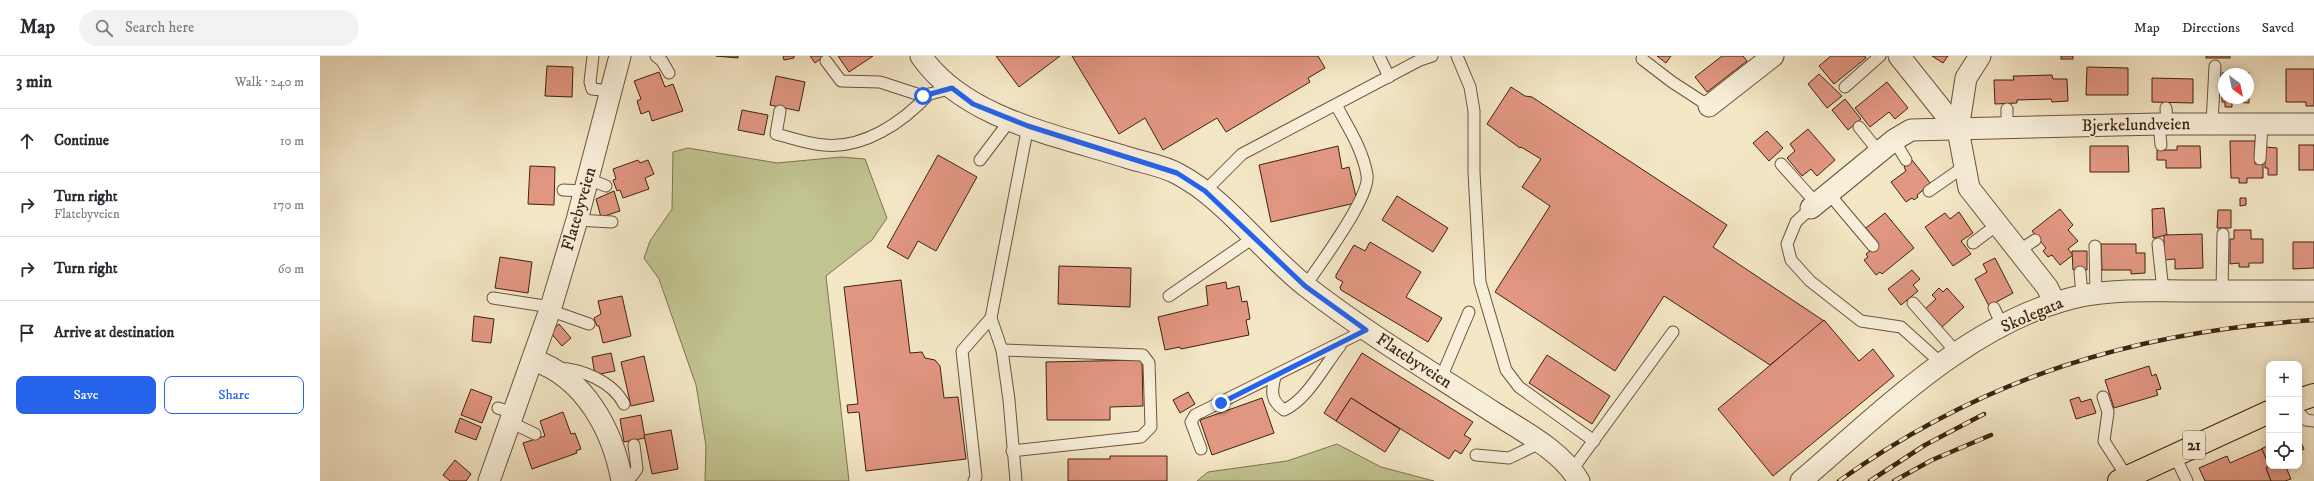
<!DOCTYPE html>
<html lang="en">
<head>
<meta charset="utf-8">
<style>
	:root { --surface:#fff; --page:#f2f2f3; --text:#2b2b33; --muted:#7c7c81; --line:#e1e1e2; --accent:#2563eb }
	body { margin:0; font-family:"IM FELL DW Pica",serif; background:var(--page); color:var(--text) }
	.controls { position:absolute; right:12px; bottom:12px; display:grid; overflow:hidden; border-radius:8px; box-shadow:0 2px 10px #0003 }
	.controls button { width:36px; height:36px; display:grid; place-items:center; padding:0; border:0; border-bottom:1px solid var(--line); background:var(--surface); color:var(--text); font:20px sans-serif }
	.compass { position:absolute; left:1898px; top:12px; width:36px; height:36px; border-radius:50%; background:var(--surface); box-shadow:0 2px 10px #0003; rotate:147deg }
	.stop { position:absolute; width:12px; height:12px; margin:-9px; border:3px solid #2563eb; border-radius:50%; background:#fff }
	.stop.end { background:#2563eb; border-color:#fff; box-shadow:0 1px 4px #0008 }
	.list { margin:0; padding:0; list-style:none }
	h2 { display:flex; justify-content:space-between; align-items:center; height:52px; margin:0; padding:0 16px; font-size:17px }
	h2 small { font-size:13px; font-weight:400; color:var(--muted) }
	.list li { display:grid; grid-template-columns:26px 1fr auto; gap:12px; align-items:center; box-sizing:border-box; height:64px; padding:0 16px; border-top:1px solid var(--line) }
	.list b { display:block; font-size:15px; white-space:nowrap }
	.list p { margin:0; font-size:13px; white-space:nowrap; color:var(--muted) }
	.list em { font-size:13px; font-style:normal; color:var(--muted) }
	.actions { display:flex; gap:8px; padding:12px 16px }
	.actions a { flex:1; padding:9px 0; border:1px solid var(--accent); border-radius:8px; text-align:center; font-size:14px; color:var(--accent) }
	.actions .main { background:var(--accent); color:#fff }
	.icon { flex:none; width:22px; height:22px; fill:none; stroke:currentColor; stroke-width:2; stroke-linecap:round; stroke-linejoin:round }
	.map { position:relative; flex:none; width:1994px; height:425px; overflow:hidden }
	header { display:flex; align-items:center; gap:24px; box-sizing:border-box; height:56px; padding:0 20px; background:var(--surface); border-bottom:1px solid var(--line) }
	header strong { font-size:19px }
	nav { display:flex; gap:22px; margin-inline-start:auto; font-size:14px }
	.search { width:280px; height:36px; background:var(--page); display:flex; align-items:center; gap:10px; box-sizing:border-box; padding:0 14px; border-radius:22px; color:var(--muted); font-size:15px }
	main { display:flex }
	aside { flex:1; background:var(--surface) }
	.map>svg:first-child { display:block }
</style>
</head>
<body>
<header>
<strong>Map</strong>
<div class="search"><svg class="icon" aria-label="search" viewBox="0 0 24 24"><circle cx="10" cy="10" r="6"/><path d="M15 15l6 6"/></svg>Search here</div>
<nav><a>Map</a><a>Directions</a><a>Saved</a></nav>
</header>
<main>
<aside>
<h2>3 min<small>Walk · 240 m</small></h2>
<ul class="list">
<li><svg class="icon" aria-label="ahead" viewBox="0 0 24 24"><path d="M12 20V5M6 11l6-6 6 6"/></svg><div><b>Continue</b></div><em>10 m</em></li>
<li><svg class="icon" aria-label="right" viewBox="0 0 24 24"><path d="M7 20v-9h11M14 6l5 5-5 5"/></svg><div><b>Turn right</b><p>Flatebyveien</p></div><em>170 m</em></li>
<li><svg class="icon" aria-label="right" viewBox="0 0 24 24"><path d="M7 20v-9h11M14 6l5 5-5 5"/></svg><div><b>Turn right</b></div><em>60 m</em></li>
<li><svg class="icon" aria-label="arrive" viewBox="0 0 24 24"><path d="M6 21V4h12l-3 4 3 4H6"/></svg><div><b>Arrive at destination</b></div></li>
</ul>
<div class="actions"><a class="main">Save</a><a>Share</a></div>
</aside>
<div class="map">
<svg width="1994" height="425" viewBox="0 0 1994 425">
	<rect width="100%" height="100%" fill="#f4e7c6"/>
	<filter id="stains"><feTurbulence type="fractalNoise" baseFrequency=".005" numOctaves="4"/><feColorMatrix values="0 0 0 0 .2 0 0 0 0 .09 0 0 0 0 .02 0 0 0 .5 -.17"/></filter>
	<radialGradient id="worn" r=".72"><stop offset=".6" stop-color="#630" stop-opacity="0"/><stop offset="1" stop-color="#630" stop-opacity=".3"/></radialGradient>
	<g fill="#c1c491" stroke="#807350">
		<path d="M368,92L457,107L521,101L545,103L567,162L552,184L506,220L529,425H385L386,390L376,329L339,223L324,202L330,185L352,153L353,96Z"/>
		<path d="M1017,388L1061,411L1114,425H877L888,416L967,405Z"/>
	</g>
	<g fill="#e29782" stroke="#3f220e" fill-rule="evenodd">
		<path d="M396,0H418V2Z"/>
		<path d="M463,0H474V2L464,4Z"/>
		<path d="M490,0H504L495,7Z"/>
		<path d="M518,0H553L529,16Z"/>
		<path d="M676,0H740L699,31Z"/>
		<path d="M752,0H998L1005,12L988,22L990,26L906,76L897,62L843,94L825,62L799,78Z"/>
		<path d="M1337,0H1351L1346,7Z"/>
		<path d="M1402,0H1423L1427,5L1387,36L1375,21Z"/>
		<path d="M1511,0H1545L1546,2L1514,28L1499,10Z"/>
		<path d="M1612,0H1628L1623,7Z"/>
		<rect x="1741" y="0" width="12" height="3"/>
		<rect x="1886" y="0" width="24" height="2"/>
		<path d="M227,10L253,11L252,41L225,40Z"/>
		<path d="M1767,11L1808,12V39H1766Z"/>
		<path d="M1966,13H1994V50H1986V46H1966Z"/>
		<path d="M339,16L345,31L353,28L363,55L332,65L329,55L321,58L317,45L321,43L314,25Z"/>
		<path d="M1902,17H1929V47L1912,46V51H1905V46H1902ZM1904,18H1928V42H1904Z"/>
		<path d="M1499,18L1522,40L1507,52L1488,28Z"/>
		<path d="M1732,19L1733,23H1747L1748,45L1732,46L1731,43L1697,44V47L1675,48L1674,24H1694L1693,20H1697Z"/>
		<path d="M456,20L485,26L479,55L450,49Z"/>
		<path d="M1832,22L1873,23V47L1832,46Z"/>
		<path d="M1567,26L1588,52L1575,63L1569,56L1550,71L1535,52Z"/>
		<path d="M1191,31L1205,40L1212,41L1407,169L1393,191L1504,265L1450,309L1344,240L1295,315L1175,236L1230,150L1202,131L1221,103L1201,91L1200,92L1167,68Z"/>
		<path d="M1525,43L1541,63L1528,74L1512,54Z"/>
		<path d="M422,54L448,59L444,79L418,74Z"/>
		<path d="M1488,73L1515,104L1497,120L1491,113L1482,120L1467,102L1475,95L1470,88Z"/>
		<path d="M1447,75L1463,92L1449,105L1433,87Z"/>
		<path d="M1910,85H1935V108H1943V122H1927V127H1919V122H1911Z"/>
		<rect x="1979" y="89" width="15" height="25"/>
		<path d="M1018,90L1022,113L1029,111L1037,145L1031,148L951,166L939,109Z"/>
		<path d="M1770,90H1808L1809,116H1770Z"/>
		<path d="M1857,90H1880L1881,112H1846V104H1837V94H1857Z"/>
		<path d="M1945,91L1957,92V119H1948V112H1945Z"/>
		<path d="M618,99L657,121L616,195L598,185L588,203L567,191Z"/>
		<path d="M318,104L320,107L328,104L334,118L325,122L329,133L303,142L300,134L297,135L293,124L296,123L293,113Z"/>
		<path d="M1592,104L1611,128L1597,139L1598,141L1594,144L1592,142L1586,146L1571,126L1586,115L1584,111Z"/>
		<path d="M210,110L235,111L234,149L208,148Z"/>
		<path d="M294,135L300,155L281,161L276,143Z"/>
		<path d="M1077,140L1128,172L1113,196L1062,164Z"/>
		<path d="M1920,142H1926V149L1920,150Z"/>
		<path d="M1844,152L1847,179L1833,182L1832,153Z"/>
		<path d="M1740,153L1753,169L1748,174L1758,185L1748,193L1753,199L1740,209L1732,199L1728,201L1723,195L1726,192L1712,175Z"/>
		<path d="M1898,154H1911V172H1897Z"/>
		<path d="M1639,156L1653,177L1641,185L1651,198L1633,210L1605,171L1625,157L1630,163Z"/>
		<path d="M1565,157L1594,192L1562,218L1560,216L1556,219L1544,204L1548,201L1546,198L1559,188L1546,172Z"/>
		<path d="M1914,174H1931V183H1943V207H1929V211H1919V207L1910,208V183H1914Z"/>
		<path d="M1882,178L1883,212L1855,213V203L1844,204V179Z"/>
		<path d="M1050,186L1101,216L1086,241L1122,262L1108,286L1021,234L1020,231L1023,226L1016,222V219L1034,189L1045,195Z"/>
		<path d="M1973,186H1994V212L1973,213Z"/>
		<path d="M1781,188H1816V197H1825V217L1811,218V214H1782Z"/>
		<path d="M1752,195H1767V214H1753Z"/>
		<path d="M180,201L212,206L208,237L175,232Z"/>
		<path d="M1675,202L1693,237L1669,250L1655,223L1667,216L1663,208Z"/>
		<path d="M739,210L811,212L810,251L738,248Z"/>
		<path d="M1592,214L1600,223L1593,229L1598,235L1581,249L1568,233Z"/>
		<path d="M581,224L590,297L602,296L605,302L615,304L620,310L624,342L638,341L646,403L546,415L539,356L528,357L527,349L538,348L524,231Z"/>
		<path d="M906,226L907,233L919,230L922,246L927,245L930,263L926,264L929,279L861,293L860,291L845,294L838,261L888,249L886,230Z"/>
		<path d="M1619,232L1623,236L1627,232L1644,251L1622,271L1605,253L1616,243L1612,239Z"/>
		<path d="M302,240L311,280L283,287L279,270H277L274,262L281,258L278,245Z"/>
		<path d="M154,260L174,263L171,287L152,285Z"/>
		<path d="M1504,264L1539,305L1553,293L1574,320L1453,420L1398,353Z"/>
		<path d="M239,268L251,282L242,290L230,276Z"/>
		<path d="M291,297L295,315L275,319L272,301Z"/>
		<path d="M1042,297L1153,366L1144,379L1151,383L1141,398L1135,394L1129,403L1031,342L1016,365L1004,357Z"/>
		<path d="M1227,299L1290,340L1272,368L1209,327Z"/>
		<path d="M324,300L334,345L311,350L301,306Z"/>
		<path d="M822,304L823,350L790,351V364H727L726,306Z"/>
		<path d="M1829,310L1832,320L1836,318L1841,333L1836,334L1838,339L1794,352L1785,324Z"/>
		<path d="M151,333L172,341L162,367L141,359Z"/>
		<path d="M868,336L875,348L860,357L853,344Z"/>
		<path d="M1759,341L1761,346L1771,343L1776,357L1756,363L1750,344Z"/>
		<path d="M942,342L954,377L892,399L880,364Z"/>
		<path d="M1031,342L1080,373L1065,396L1016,365Z"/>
		<path d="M243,356L251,378L255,377L261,393L256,395L257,397L212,413L203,387L225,380L220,365Z"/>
		<path d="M321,359L325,382L304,386L300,363Z"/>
		<path d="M140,362L161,371L156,384L135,376Z"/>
		<path d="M351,374L358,413L332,418L324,379Z"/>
		<path d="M1979,382L1984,393L1979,396Z"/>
		<path d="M1949,389V410H1969L1966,411L1971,423L1965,425H1951L1946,412L1949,410L1941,393Z"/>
		<path d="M1942,393L1949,410L1946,412L1951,425H1885L1879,412L1907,400L1910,407Z"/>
		<path d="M790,400H847V425H748V403H790Z"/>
		<path d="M135,404L151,418L146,425H130L123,419Z"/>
	</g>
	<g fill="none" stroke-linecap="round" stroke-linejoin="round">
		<defs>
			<g id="lane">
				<path d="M273,0L270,26L272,33L291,35"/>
				<path d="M336,0L342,5L349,17"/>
				<path d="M1059,0L1069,21"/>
				<path d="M1137,0L1150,31L1154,55V116L1160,226L1186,314L1199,331L1274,385"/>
				<path d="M1322,3L1352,26L1389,50"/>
				<path d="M506,5L521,25L560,26L603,40L632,32"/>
				<path d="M1525,31L1560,0"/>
				<path d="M1846,52L1847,68"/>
				<path d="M1687,53V72"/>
				<path d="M460,55L456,78C472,82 488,88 504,89C544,93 583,66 609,38"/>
				<path d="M1839,68L1841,89"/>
				<path d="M1892,68L1895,10"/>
				<path d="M1539,71L1559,96"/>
				<path d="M1574,84L1586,104"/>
				<path d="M1940,103L1942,68"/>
				<path d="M660,104L691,63"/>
				<path d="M1461,108L1497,148"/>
				<path d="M268,123L286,130"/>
				<path d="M243,134L265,135"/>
				<path d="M885,135L922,98L1100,4L1112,0"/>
				<path d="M1609,135L1645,110"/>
				<path d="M1510,139L1553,190"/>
				<path d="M1491,152L1476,166L1467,188L1471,204L1490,225L1541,265L1581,271L1621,307"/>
				<path d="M257,164L292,166"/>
				<path d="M1653,187L1677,169"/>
				<path d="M1838,188L1843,235"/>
				<path d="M1775,190L1776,238"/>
				<path d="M1698,195L1715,184"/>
				<path d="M1760,216L1762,240"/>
				<path d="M985,230C999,210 1051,140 1047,119C1043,94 1028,71 1016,49"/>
				<path d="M1902,235L1903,178"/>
				<path d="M849,240L933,182"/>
				<path d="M173,242L231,251"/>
				<path d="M1593,247L1637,297"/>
				<path d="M1674,252L1683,271"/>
				<path d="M229,254L269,268"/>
				<path d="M682,294L823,299L829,307L831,371L821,381L692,395"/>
				<path d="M238,312C262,313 293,326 304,348"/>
				<path d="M955,321C951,336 951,345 964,354C987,344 1004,310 1020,290"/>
				<path d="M1121,322L1149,256"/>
				<path d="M1783,341L1788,356L1784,385L1807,421"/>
				<path d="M178,352L193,357"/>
				<path d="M1979,357L1986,364L1994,365"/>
				<path d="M190,366L215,378"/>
				<path d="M881,393L871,366L875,359L1046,274"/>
				<path d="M1854,398L1867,425"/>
				<path d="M1156,399L1189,402L1220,387"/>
				<path d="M1252,414L1353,276"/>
				<path d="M302,425L312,420L317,413L314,389"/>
				<path d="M654,425L656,421L642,295L671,262"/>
				<path d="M696,425L689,344L682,294L671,262L708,70"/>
			</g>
			<g id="street">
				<path d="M601,0C644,63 740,80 809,102C825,107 844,110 858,118C906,143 943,197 987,231C1046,277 1110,315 1173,356C1202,375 1241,394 1259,425"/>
				<path d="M1579,0L1638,74L1649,132L1727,231L1735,247"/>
				<path d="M1389,50L1453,0"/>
				<path d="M1638,74L1646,22L1660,0"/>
				<path d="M1491,152L1574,84L1591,74L1839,68H1994"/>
				<path d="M213,304C265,321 293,375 302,425"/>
				<path d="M169,425L231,251L257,164L300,0"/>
				<path d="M1481,425C1563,355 1653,263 1761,240C1794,233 1831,235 1864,235C1907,235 1951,235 1994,235"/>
			</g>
			<g id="primary">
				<path d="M1979,344L1994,339"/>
				<path d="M1799,425L1949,356"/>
			</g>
		</defs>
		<use href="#lane" stroke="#6c533c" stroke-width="13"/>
		<use href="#street" stroke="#6c533c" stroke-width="23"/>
		<use href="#primary" stroke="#3f220e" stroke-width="24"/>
		<use href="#lane" stroke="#f8efda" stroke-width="11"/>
		<use href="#street" stroke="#f8efda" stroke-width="21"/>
		<use href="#primary" stroke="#f4e7c6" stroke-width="22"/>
		<defs>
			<g id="rail">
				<path d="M1519,425C1664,321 1817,275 1994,264"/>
				<path d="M1550,425L1605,389L1664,358"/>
				<path d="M1574,425L1612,404L1671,379"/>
			</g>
		</defs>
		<use href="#rail" stroke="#3f220e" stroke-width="4.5"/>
		<use href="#rail" stroke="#f8efda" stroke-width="3" stroke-dasharray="9" stroke-linecap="butt"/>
	</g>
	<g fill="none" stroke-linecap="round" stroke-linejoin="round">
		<path stroke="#2563eb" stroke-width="5" d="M603,40L632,32L653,48L708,70L857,117L885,135L985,230L1046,274L901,347"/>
	</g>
	<g text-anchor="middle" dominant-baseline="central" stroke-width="3" stroke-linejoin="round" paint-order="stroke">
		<rect fill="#f8efda" stroke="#76604b" stroke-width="1" x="1863" y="375" width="22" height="28" rx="3"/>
		<g font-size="16" font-weight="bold" fill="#3f220e">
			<text x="1874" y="389">21</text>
		</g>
		<g font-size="17" fill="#3f220e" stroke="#f8efda">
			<text transform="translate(1816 69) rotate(-1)">Bjerkelundveien</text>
			<text transform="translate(259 153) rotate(-74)">Flatebyveien</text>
			<text transform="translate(1712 259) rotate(-23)">Skolegata</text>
			<text transform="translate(1094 305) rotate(33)">Flatebyveien</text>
		</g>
	</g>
	<rect width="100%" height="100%" filter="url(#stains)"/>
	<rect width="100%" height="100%" fill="url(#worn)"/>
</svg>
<div class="controls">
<button>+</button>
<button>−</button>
<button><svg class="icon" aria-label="locate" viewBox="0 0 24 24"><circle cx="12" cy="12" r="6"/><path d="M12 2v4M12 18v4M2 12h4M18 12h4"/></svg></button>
</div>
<svg class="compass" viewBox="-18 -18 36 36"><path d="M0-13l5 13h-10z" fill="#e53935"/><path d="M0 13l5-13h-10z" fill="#7c7c81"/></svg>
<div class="stop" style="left:603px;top:40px"></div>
<div class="stop end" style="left:901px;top:347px"></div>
</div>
</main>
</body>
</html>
